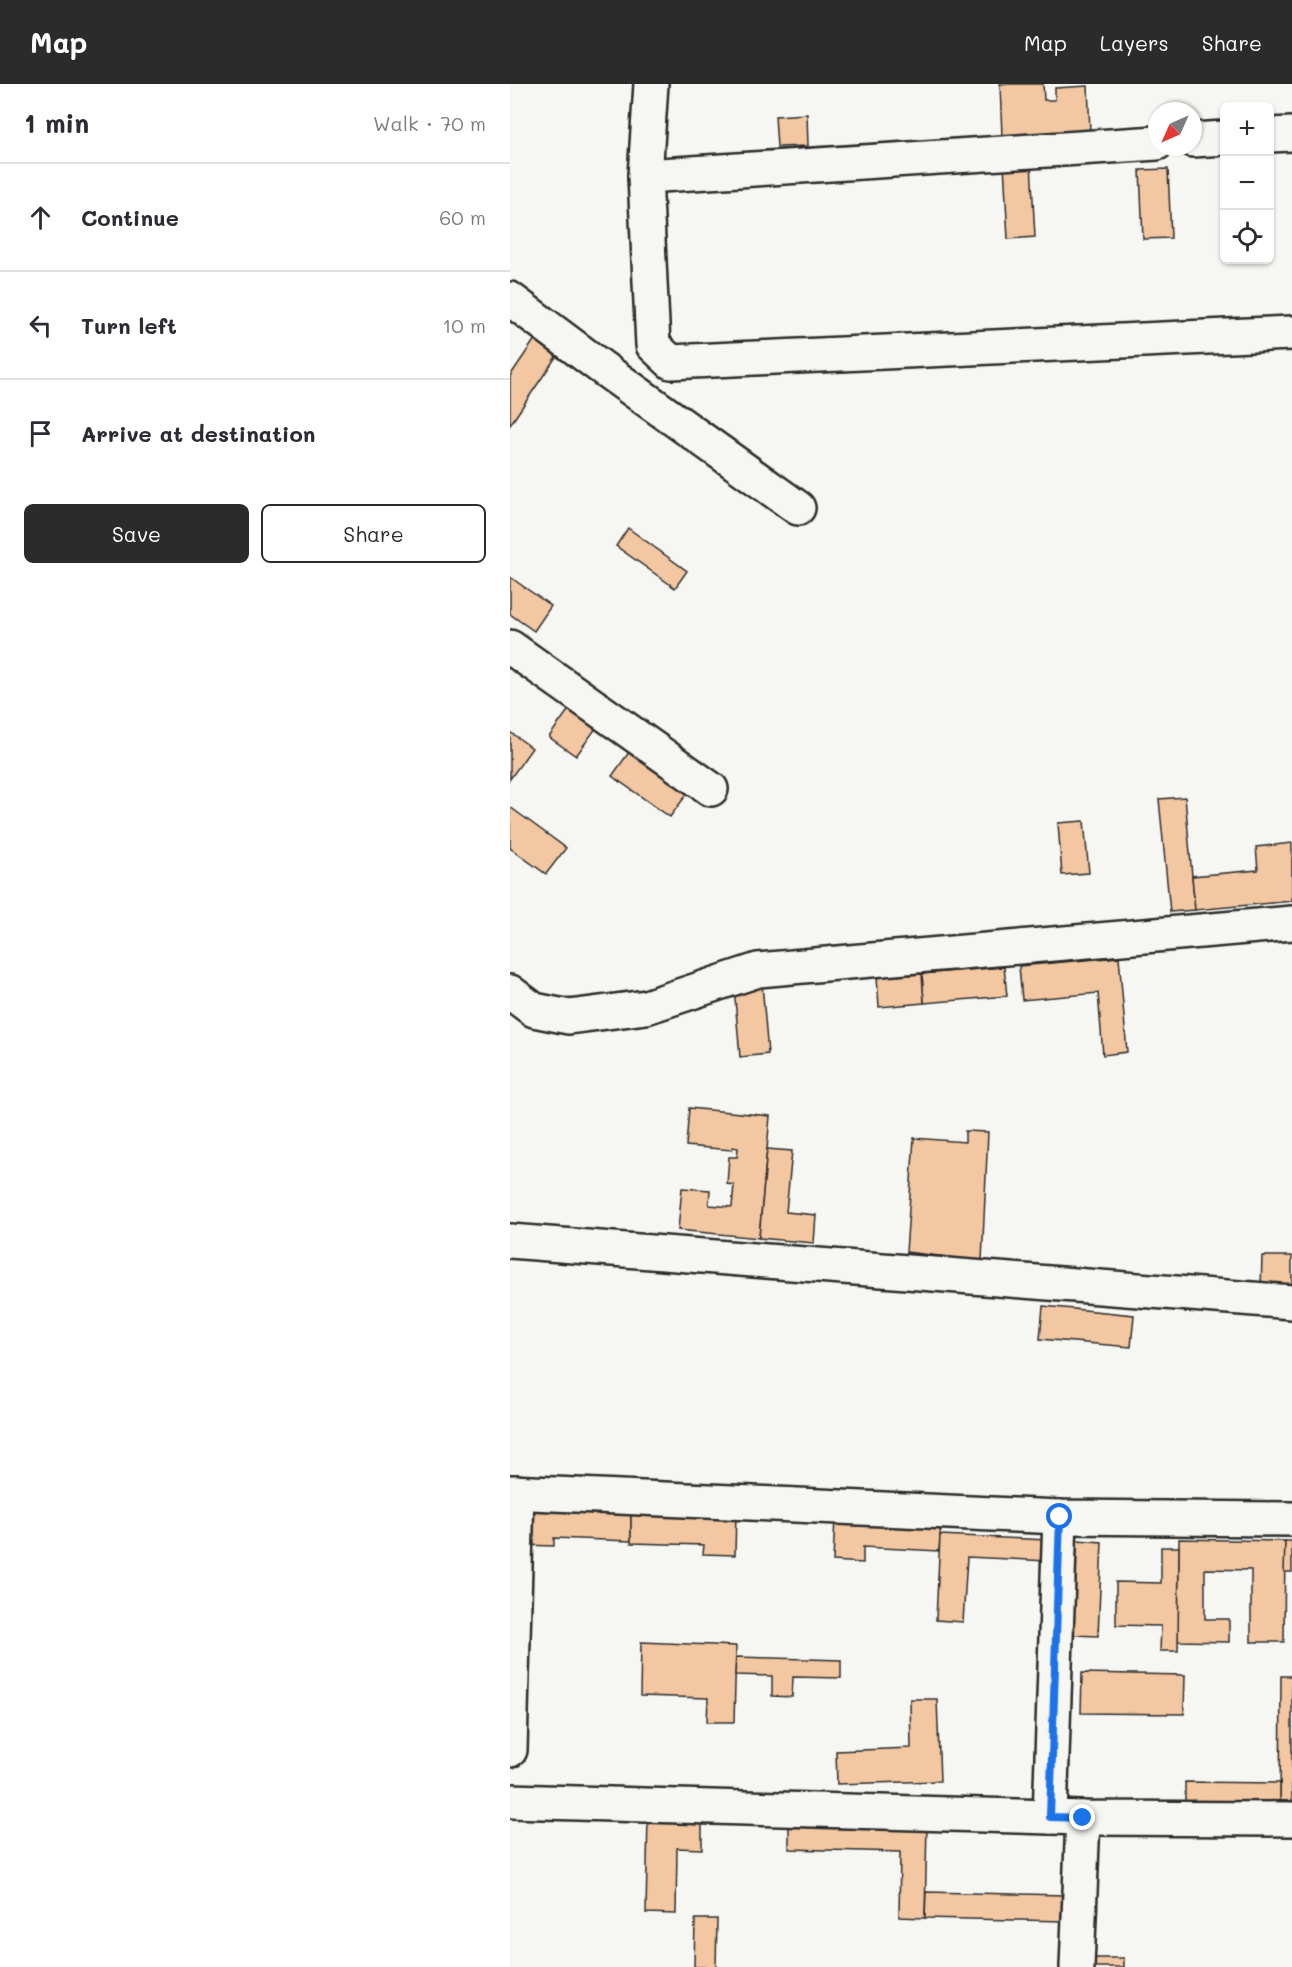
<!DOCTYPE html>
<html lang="en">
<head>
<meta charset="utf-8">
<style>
	:root { --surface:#fff; --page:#f2f2f3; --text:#2b2b33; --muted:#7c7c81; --line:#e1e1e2; --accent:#2b2b2b }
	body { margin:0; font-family:Mali,sans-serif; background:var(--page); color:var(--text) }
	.controls { position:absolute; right:18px; top:18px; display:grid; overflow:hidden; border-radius:9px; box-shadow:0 2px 4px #0004 }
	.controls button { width:54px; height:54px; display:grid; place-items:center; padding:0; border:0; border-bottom:2px solid var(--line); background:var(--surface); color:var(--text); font:30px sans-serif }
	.compass { position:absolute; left:638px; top:18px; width:54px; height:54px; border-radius:50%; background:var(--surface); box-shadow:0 2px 4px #0004; rotate:225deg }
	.stop { position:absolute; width:18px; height:18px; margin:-14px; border:4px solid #1a73e8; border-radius:50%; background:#fff }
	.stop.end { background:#1a73e8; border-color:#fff; box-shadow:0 2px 6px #0008 }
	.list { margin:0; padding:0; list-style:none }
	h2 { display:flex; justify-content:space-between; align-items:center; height:78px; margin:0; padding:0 24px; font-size:26px }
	h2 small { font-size:20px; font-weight:400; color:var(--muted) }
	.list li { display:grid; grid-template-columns:39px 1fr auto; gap:18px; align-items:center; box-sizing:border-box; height:108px; padding:0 24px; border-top:2px solid var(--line) }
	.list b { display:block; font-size:22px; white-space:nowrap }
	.list em { font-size:20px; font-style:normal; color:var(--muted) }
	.actions { display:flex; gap:12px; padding:18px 24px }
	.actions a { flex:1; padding:14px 0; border:2px solid var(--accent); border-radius:9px; text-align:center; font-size:21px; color:var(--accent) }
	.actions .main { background:var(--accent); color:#fff }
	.icon { flex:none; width:33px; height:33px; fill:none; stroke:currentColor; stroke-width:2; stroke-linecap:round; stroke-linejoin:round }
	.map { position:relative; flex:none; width:782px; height:1883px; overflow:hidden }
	header { display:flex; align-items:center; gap:36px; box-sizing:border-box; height:84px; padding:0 30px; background:var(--accent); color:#fff }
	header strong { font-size:28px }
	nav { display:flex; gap:33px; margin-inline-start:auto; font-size:21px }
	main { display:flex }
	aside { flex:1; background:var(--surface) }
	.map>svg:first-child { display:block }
</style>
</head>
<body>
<header>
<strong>Map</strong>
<nav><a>Map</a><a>Layers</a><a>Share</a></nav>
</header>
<main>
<aside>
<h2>1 min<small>Walk · 70 m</small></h2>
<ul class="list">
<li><svg class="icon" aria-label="ahead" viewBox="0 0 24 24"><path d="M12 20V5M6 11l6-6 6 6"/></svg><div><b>Continue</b></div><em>60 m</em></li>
<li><svg class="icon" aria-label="left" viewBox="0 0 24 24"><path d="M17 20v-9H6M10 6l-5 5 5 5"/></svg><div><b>Turn left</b></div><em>10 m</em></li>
<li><svg class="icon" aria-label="arrive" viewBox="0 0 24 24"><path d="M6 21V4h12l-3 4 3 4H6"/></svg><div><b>Arrive at destination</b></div></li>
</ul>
<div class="actions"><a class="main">Save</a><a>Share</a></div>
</aside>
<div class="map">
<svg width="782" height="1883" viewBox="0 0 782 1883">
	<rect width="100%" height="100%" fill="#f6f6f2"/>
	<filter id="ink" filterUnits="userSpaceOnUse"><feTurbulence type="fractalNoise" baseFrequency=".0167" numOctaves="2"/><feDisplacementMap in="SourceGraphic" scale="12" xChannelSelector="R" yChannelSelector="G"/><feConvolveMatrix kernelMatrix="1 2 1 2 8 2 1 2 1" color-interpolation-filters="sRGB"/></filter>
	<g filter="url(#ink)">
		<g fill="#f2c7a1" stroke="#2b2b2b" stroke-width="1.5">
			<path d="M490,0H533L534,16H545V4L578,2L580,48L492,53Z"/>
			<path d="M297,30L298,62L267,63L265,32Z"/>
			<path d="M521,79L525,153L498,155L494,80Z"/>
			<path d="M658,85L661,154L633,155L630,86Z"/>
			<path d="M25,255L48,270L0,341V292Z"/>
			<path d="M118,444L177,487L165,504L106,462Z"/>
			<path d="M0,493L41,522L24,547L0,530Z"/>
			<path d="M62,621L89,640L66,672L39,653Z"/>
			<path d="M0,648L22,664L0,695Z"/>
			<path d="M122,664L180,706L160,733L102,692Z"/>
			<path d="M675,713L685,826L660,828L649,715Z"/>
			<path d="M0,723L56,764L36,790L0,764Z"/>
			<path d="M574,737L579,789L552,791L548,739Z"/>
			<path d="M782,759V817L685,826L682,792L748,786L746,763Z"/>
			<path d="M609,873L617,968L593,971L588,909L512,916L509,882Z"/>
			<path d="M494,883L497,912L414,919L412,890Z"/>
			<path d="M412,890L414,919L369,923L367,893Z"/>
			<path d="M252,900L258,970L230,973L224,903Z"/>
			<path d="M179,1024L260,1032L249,1154L168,1146L172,1104L200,1106L199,1121L222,1123L224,1101L217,1100L219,1073H227L228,1064L223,1063L222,1066L176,1062Z"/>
			<path d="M455,1047L478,1048L472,1177L396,1168L404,1054L455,1058Z"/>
			<path d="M257,1065L282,1067L276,1128L306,1131L304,1159L249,1154Z"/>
			<path d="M752,1172H782V1205H751Z"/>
			<path d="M533,1222L624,1231L621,1263L530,1255Z"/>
			<path d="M14,1420L121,1423V1457L44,1454V1462L13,1461Z"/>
			<path d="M121,1423L226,1427L225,1471L193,1470L194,1461L121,1459Z"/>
			<path d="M325,1433L431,1439L429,1467L353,1463V1479L323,1477Z"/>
			<path d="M430,1451L538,1456V1477L457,1473L453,1538L426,1536Z"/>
			<path d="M669,1455L775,1457L774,1558H741V1486L695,1485V1535H719V1558L668,1557Z"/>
			<path d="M567,1456L592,1458L588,1552L563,1551Z"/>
			<path d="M775,1457H782V1488H774Z"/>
			<path d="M651,1463H669L668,1567H650L651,1542L606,1541V1498L651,1499Z"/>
			<path d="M131,1558L226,1562L224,1638H197L198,1614L130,1612Z"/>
			<path d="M226,1573L331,1576V1594L283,1593L282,1613L262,1612V1592L225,1591Z"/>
			<path d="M572,1589L675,1591L674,1630L571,1629Z"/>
			<path d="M771,1592H782V1719L770,1718Z"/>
			<path d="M400,1615H427L430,1697L327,1700L326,1667L401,1664Z"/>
			<path d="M675,1698L770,1699V1718L675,1717Z"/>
			<path d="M138,1732L192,1733V1765L167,1764L166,1830L136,1829Z"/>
			<path d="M279,1735L417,1739L415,1834L389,1833L390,1768L279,1765Z"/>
			<path d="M416,1808L555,1811L554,1837L415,1834Z"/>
			<path d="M185,1835H207L206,1883H184Z"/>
			<rect x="584" y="1874" width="30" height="9"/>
		</g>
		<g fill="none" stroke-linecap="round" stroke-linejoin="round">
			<defs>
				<g id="street">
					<path d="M141,0L135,92L143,261L161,278L782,249"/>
					<path d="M760,51L782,50"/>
					<path d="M683,56L714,54"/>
					<path d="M135,92L647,59"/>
					<path d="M0,215L91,283L288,424"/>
					<path d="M0,563L201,705"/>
					<path d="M0,908L24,926L59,933L136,923L248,886L782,839"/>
					<path d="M0,1157L782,1218"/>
					<path d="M0,1408L550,1433L782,1435"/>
					<path d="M0,1666L7,1408"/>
					<path d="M0,1717L573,1734L782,1735"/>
					<path d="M540,1733L550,1433"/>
					<path d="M567,1883L573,1734"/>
				</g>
			</defs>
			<use href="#street" stroke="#2b2b2b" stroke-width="38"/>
			<use href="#street" stroke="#f6f6f2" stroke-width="33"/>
		</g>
	</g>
	<g fill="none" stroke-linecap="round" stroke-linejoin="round" filter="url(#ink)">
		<path stroke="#1a73e8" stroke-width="8" d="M550,1433L540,1733L573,1734"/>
	</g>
</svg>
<div class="controls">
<button>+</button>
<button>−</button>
<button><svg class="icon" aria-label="locate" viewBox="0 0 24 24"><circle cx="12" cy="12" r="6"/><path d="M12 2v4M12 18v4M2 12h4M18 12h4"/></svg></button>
</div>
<svg class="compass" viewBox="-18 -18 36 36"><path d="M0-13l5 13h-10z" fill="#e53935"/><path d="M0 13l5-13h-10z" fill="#7c7c81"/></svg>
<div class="stop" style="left:550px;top:1433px"></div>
<div class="stop end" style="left:573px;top:1734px"></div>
</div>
</main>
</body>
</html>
